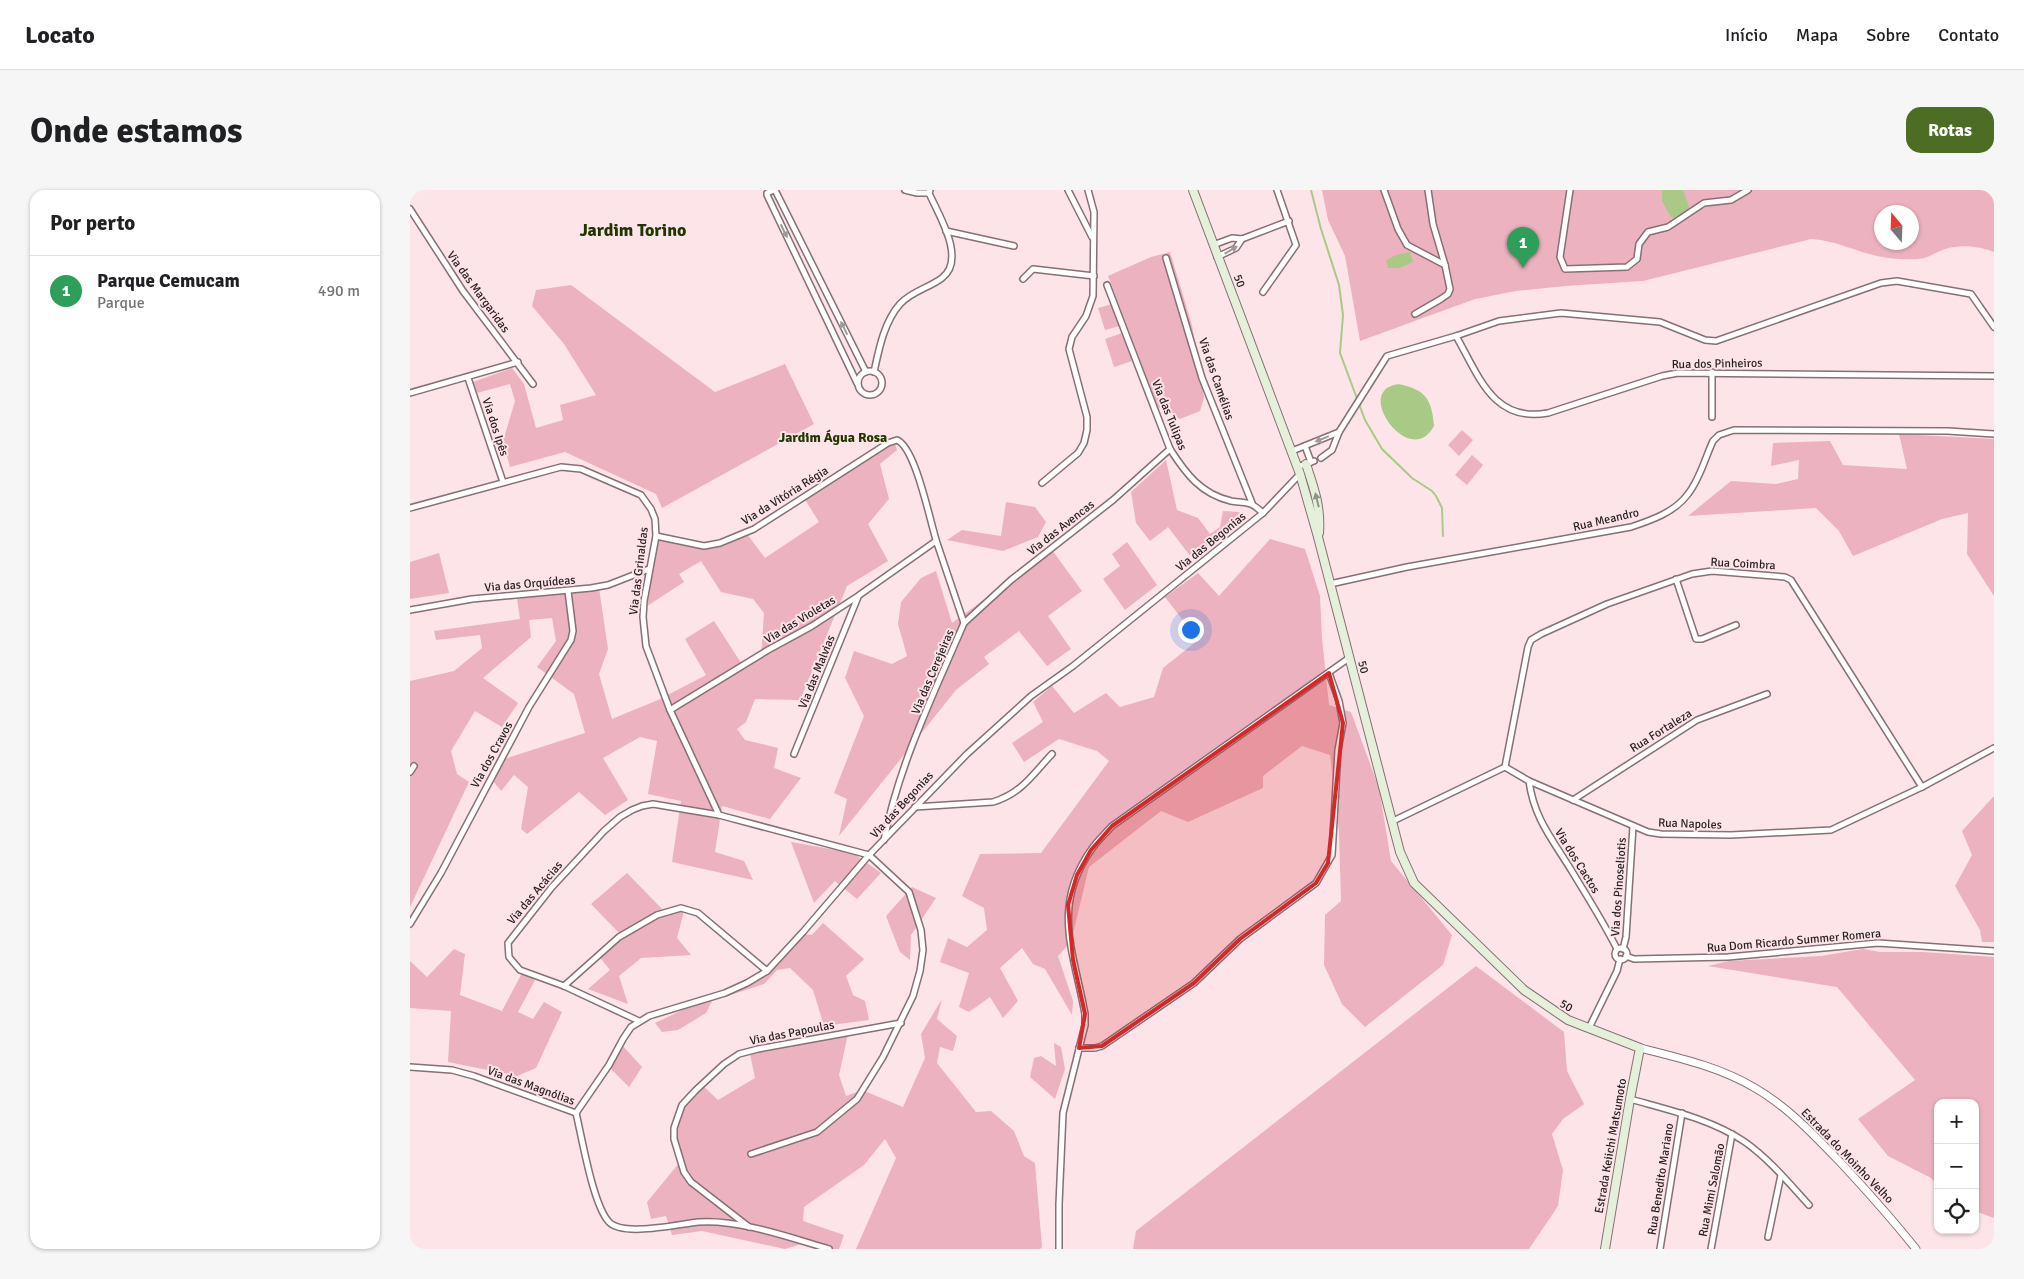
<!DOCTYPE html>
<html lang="pt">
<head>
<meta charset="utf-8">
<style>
	:root { --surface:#fff; --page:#f6f6f6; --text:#202124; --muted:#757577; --line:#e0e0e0; --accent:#4c6d23 }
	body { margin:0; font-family:Signika,sans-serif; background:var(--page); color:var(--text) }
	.controls { position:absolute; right:15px; bottom:15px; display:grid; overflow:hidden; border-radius:10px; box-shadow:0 1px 4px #0004 }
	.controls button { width:45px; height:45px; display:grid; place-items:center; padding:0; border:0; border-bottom:1px solid var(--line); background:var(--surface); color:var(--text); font:25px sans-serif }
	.compass { position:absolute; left:1464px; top:15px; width:45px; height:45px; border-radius:50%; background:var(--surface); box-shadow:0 1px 4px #0004; rotate:341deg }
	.you { position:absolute; left:780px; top:439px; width:18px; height:18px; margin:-12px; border:4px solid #fff; border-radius:50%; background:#1a73e8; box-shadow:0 0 0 8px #1a73e833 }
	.badge { display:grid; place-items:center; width:32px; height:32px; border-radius:50%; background:var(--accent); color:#fff; font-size:16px; font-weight:700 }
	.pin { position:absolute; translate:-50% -41px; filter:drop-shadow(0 1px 2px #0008) }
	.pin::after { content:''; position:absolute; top:26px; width:18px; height:15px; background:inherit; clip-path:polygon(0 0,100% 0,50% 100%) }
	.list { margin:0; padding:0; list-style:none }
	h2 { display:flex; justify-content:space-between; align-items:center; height:65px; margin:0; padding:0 20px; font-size:21px }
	h2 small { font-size:16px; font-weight:400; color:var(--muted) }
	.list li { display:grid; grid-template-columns:32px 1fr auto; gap:15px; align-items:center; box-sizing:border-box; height:70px; padding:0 20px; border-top:1px solid var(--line) }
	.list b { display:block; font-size:19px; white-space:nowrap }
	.list p { margin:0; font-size:16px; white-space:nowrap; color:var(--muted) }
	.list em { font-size:16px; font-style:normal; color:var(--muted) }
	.icon { flex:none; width:28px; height:28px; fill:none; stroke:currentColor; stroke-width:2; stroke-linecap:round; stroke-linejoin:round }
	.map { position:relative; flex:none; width:1584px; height:1059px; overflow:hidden; border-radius:15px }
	header { display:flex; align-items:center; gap:30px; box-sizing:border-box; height:70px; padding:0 25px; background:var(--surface); border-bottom:1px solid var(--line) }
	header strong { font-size:24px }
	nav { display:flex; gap:28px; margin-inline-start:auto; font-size:18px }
	.intro { display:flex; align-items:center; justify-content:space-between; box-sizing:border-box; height:120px; padding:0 30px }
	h1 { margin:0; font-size:35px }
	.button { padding:12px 22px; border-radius:15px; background:var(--accent); color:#fff; font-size:18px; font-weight:700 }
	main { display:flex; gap:30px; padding:0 30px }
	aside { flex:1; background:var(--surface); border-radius:15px; box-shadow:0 1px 4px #0004 }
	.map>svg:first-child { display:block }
</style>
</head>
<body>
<header>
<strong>Locato</strong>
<nav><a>Início</a><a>Mapa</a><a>Sobre</a><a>Contato</a></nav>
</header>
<div class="intro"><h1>Onde estamos</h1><a class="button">Rotas</a></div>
<main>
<aside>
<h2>Por perto<small></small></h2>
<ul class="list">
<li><span class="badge" style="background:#2e9e5b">1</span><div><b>Parque Cemucam</b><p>Parque</p></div><em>490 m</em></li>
</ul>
</aside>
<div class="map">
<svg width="1584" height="1059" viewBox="0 0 1584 1059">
	<rect width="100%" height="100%" fill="#fce4e9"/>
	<g fill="#ecb2bf" fill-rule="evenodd">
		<path d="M912,0H1584V62C1571,56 1549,54 1535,59C1527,61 1522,66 1514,68C1507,70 1498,69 1491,69C1458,69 1430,50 1401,49L1233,91L1155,96L1106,101L1065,109L950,151L935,66L918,30ZM1472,22H1502V52H1472Z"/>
		<path d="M760,62L782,135L794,207L790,221L770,229L748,217L698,86L741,67Z"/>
		<path d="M161,95L305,202L375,174L404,234L252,318L246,304L155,262L100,277L93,251L105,211L100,194L67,203L63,192L102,178L114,194L126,238L153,230L150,215L186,205L154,154L122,116L126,100Z"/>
		<path d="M702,114L710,136L695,140L688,118Z"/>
		<path d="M712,143L722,171L704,177L695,149Z"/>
		<path d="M1052,240L1063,250L1049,266L1038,255Z"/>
		<path d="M1489,244L1584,249V406L1557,364L1558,323L1532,329L1443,366L1429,341L1406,318L1278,326L1321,291L1366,294L1388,289L1389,270L1361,276L1363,253L1420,251L1433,275L1497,279Z"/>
		<path d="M484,250L487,260L470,274L479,309L458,334L478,371L437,396L390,510L345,509L336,532L327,539L335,550L368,558L364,578L391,588L360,629L312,616L305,662L334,671L343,690L262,672L271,611L238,604L247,551L230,547L193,568L218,610L195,625L169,602L117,644L111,639L118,597L104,585L91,601L84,592L88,571L175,543L164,504L127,477L146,451L142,428L119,430L121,447L73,488L108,513L92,537L65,521L41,561L47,584L59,592L0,717V491L44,481L72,458L70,445L26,450L24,441L110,429L107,409L189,398L198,459L189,484L202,529L248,510L296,485L275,449L304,431L335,479L351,468L354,423L343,409L311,402L291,371L269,384L274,392L237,416L248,350L294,359L337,344L355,368L409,332L394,308Z"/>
		<path d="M1062,265L1073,275L1057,295L1045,285Z"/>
		<path d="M756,270L767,320L788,328L800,344L810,337L813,321L829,322L835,328L781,367L758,337L740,351L726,333L721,302Z"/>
		<path d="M596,312L625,317L636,332L628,347L593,361L537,350L552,340L591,346Z"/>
		<path d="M860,349L895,359L910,406L912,448L919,515L941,522L969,598L981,671L1042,745L1033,775L955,837L932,814L914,775L915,725L931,711L929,642L920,565L892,556L853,586V598L778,632L751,621L679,677L661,752L648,766L663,811L662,825L635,779L623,774L612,758L590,778L608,811L593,828L580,807L559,822L549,817L559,783L530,772L538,748L557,757L577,740L574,718L552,706L570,664L631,663L699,571L687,561L649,549L614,572L602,553L633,532L623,512L642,496L664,523L696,503L710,517L744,507L753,478L788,450L755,407L788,383L809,406Z"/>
		<path d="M717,352L747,395L715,420L693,389L710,376L702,364Z"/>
		<path d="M642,360L672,401L638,426L661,459L637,476L609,441L574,467L579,474L546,500L429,646L437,609L424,603L454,526L435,488L444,461L482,474L497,466L488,434L491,412L511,388L526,381L542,433Z"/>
		<path d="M29,363L39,403L0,409V372Z"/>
		<path d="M1584,606V752H1572L1570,740L1545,696L1562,665L1552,641Z"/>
		<path d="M381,652L443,663L471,683L447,709L425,691L404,713Z"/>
		<path d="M217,683L253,720L275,717L267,748L281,765L231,768L209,786L218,814L178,799L200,780L188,765L212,746L181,714Z"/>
		<path d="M502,697L526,708L501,745L500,770L490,762L476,726Z"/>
		<path d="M413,733L454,769L436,786L443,805L455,811L459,830L414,836L403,800L380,778L367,780L354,794L302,811L296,823L268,840L252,842L245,833L287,813L358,783L392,744L402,745Z"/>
		<path d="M44,759L55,764L50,805L92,821L112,783L125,790L108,822L123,829L134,812L152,822L126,878L107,886L38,872L41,821L0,818V771L17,787Z"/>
		<path d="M1453,759L1470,762H1513L1584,767V1028L1565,1021V913H1528V996L1521,988L1478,966L1448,929L1505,890L1427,797L1298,776L1319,771L1411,766Z"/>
		<path d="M1066,776L1154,842L1157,881L1174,914L1153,929L1142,944L1153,980L1148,1016L1119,1059H723L726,1041Z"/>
		<path d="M532,809L527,829L547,846L543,861L530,857L527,873L566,922L581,921L604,941L614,966L625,973L632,1057L630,1059H446L486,968L475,949L454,975L394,1017L393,1031L434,1045L429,1059H410L391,1054L375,1059L292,1041L262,1045L256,1026L241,1029L237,1012L270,972L261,942L268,914L291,894L308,910L345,888L339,859L438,844L429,885L436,906L452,900L493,917L515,868L511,844Z"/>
		<path d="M644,853L651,857L655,879L645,909L620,887L624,868L631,866L646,876Z"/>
		<path d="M211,854L232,877L219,897L200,878Z"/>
	</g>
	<g fill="#a9ca87">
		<path d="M1252,0H1273L1279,16L1278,22L1268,28L1261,27L1252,11Z"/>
		<path d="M1000,62L1003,72L990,78H978L976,70L986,65Z"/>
		<path d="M988,194C1015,199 1022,209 1024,236C1003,275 958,219 974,201C977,197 983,195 988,194Z"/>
	</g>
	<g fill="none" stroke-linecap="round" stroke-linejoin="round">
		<path stroke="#a9ca87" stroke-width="2" d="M901,0L911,39L929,95L933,125L930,163L955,230L972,259L1002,288L1022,301L1026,306L1032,318L1033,346"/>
		<defs>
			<g id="minor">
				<path d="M364,0L357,3V5L447,193"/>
				<path d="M365,0L456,182"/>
				<path d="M495,0L507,3H519"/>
				<path d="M658,0L682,47"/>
				<path d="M974,0L988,39L997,55L1035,75"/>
				<path d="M1160,0L1150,67L1155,79L1217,77L1227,69L1229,54L1238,42L1258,37L1294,13L1321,10L1338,0"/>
				<path d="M0,19L53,101L123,194"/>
				<path d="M536,41L604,56"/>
				<path d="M803,55L822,48L832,49L879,31"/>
				<path d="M807,67L826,58L832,49"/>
				<path d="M756,68L792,188L842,313"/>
				<path d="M613,89L623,79L684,86"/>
				<path d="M697,95L760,259C776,284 791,304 821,311C838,314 839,310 853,323"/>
				<path d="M853,102L886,55L867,0"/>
				<path d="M1005,124L1031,109L1038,104L1040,99L1035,75L1023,34L1018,0"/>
				<path d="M1046,146C1069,186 1083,233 1138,223L1252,186L1268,183L1584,186"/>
				<circle cx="460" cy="193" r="12"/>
				<path d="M464,182C469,159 474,132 490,114C502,101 519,98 532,88C557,69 528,24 519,3L520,0"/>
				<path d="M58,188L93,292"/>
				<path d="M0,203L108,172"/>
				<path d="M1302,227V182"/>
				<path d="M895,256L901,272"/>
				<path d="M882,261L929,242"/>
				<path d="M911,268L922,260L929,242L977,166L1046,146L1089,131L1151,123L1250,132L1295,150L1306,151L1471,93L1487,91L1561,104L1584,137"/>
				<path d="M887,277L904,271"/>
				<path d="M632,293L668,263L674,253L677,240V227L659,159L662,147L676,126L683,106L684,22L678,0"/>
				<path d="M0,318L151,277L171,279L231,305L241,319L245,329L246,346L234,411L233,427L236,456L260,520L309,625L459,665L499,702L511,740L513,760L510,781L503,806L473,867L447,909L407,942L341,964"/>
				<path d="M246,346L294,356L310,353L344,339L478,253L487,250C506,258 520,332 527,353C536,379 545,406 554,433C524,503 489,574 474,650"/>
				<path d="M1266,389L1286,449H1292L1326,435"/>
				<path d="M920,394L997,377L1221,337C1242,330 1265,322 1278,304C1290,289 1295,268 1303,251L1309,245L1324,240L1538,241L1584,244"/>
				<path d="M0,420L62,409L181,398L198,395L239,379"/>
				<path d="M554,433L601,390L703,310L760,259"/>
				<path d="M260,520L358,460L402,436L448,406L526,351"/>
				<path d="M384,564L448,407"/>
				<path d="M1095,577L1118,457L1121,450L1131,444L1197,414L1282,384L1302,381L1375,387L1381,390L1512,597"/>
				<path d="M1095,577L1119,591L1238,642L1251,644L1321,645L1421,640L1512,597L1584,558"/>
				<path d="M0,582L4,576"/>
				<path d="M1119,591C1124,629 1143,650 1163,683C1178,708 1194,733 1207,759"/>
				<path d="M1163,610L1287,530L1357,504"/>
				<path d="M505,617L583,612C612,603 622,585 642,564"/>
				<path d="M983,631L1095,577"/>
				<path d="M0,734L31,683L119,517L161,450L163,441L158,401"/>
				<circle cx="1211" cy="764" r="6"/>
				<path d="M1213,759L1216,747L1223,636"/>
				<path d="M1216,766L1224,769L1318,767L1468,753L1584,761"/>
				<path d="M154,796L209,747L247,725L271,718L288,723L357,781"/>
				<path d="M229,831L154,796L110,780L99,767L98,753L142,697L194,641L210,627L222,620L232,616L243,614L309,625"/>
				<path d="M1179,838L1207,781L1210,769"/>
				<path d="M669,858H685L692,856L784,793L830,749L906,693L922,665L928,560L933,533L929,511L919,483"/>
				<path d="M0,877L42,880L64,886L166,923"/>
				<path d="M1220,909C1259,920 1301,929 1335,952C1359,969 1379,993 1399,1015"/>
				<path d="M166,923L199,875L213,849L221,837L239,826L315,803L337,793L357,781L393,742L459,665L557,564L621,506L663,476L853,323L890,284"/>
				<path d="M166,923C172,948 183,1015 199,1032C213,1047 268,1034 289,1032C328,1029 381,1048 419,1059"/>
				<path d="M339,1037L281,992L274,982L264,949V938L272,915L286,900L314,874L329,864L348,859L491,833"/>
				<path d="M1358,1047L1371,985"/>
				<path d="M649,1059V1014L653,923L675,835V824C664,762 641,717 681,660C687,651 695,644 702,636L939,468"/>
				<path d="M1250,1059L1272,923"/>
				<path d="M1301,1059L1322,944"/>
			</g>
			<path id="tertiary" d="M1230,858C1270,868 1310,877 1345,898C1378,917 1405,946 1431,973C1457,1001 1482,1029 1506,1059"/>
			<g id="secondary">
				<path d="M783,0L890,284L908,347L990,662L1004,693L1114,800L1158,830L1230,858L1220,909L1195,1059"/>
				<path d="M896,274C904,298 911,317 909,343"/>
			</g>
		</defs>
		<use href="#minor" stroke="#857074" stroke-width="8"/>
		<use href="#tertiary" stroke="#857074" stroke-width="9"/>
		<use href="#secondary" stroke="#857074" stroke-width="10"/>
		<use href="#minor" stroke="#fff" stroke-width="5"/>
		<use href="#tertiary" stroke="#fff" stroke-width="7"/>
		<use href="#secondary" stroke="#e5f0db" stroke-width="8"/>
	</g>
	<defs><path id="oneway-solid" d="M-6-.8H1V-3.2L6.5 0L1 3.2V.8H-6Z" transform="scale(1.25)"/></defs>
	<g fill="#9e9a9b">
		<use href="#oneway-solid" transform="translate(374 41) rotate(64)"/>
		<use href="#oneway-solid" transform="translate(821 60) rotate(-31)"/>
		<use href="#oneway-solid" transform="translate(434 138) rotate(-116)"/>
		<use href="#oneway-solid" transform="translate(912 249) rotate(158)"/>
	</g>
	<use fill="#909287" href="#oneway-solid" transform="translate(907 310) rotate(-104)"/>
	<path fill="#d62828" fill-opacity="0.2" stroke="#d62828" stroke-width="4" stroke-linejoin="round" d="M919,483L933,533L918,673L906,693L830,749L784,793L692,856L669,858L675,824L663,770L658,715L667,685L681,660L702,636Z"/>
	<g text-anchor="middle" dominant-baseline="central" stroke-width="4" stroke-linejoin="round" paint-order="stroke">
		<g font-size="12" fill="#271e20" stroke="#fce4e9">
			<text transform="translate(829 91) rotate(69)">50</text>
			<text transform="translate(68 102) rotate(54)">Via das Margaridas</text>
			<text transform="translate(1307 174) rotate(-1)">Rua dos Pinheiros</text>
			<text transform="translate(806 189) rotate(71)">Via das Camélias</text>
			<text transform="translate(759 225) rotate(68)">Via das Tulipas</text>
			<text transform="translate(85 237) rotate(72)">Via dos Ipês</text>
			<text transform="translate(375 306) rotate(-32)">Via da Vitória Régia</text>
			<text transform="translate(1196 330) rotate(-13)">Rua Meandro</text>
			<text transform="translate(651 338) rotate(-38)">Via das Avencas</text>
			<text transform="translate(801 352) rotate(-39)">Via das Begonias</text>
			<text transform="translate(1333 374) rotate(3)">Rua Coimbra</text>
			<text transform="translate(229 381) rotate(-83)">Via das Grinaldas</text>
			<text transform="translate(120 394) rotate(-5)">Via das Orquídeas</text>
			<text transform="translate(390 430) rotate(-31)">Via das Violetas</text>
			<text transform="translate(953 477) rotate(75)">50</text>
			<text transform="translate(407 482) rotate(-68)">Via das Malvias</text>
			<text transform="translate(523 482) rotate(-67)">Via das Cerejeiras</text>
			<text transform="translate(1251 541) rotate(-32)">Rua Fortaleza</text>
			<text transform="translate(82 565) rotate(-61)">Via dos Cravos</text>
			<text transform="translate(492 615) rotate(-47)">Via das Begonias</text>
			<text transform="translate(1280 634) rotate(2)">Rua Napoles</text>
			<text transform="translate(1167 671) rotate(58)">Via dos Cactos</text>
			<text transform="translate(1209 697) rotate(-86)">Via dos Pinoseliotis</text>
			<text transform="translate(125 703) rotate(-50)">Via das Acácias</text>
			<text transform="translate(1384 751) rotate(-5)">Rua Dom Ricardo Summer Romera</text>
			<text transform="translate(1156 816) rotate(30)">50</text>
			<text transform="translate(382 843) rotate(-11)">Via das Papoulas</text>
			<text transform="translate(121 896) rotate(20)">Via das Magnólias</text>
			<text transform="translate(1201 956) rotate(-80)">Estrada Keiichi Matsumoto</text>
			<text transform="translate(1437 966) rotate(46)">Estrada do Moinho Velho</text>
			<text transform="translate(1251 989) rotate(-81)">Rua Benedito Mariano</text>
			<text transform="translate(1302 1000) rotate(-79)">Rua Mimi Salomão</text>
		</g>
		<g font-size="14" font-weight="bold" fill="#203500" stroke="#fce4e9">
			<text x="423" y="247">Jardim Água Rosa</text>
		</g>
		<g font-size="18" font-weight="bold" fill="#203500" stroke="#fce4e9">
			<text x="223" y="40">Jardim Torino</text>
		</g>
	</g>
</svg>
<div class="controls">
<button>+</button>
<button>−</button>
<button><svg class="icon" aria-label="locate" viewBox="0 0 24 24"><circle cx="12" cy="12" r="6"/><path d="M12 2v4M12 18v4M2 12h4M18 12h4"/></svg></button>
</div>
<svg class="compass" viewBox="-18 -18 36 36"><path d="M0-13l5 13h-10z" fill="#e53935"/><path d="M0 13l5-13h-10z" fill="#757577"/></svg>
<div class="you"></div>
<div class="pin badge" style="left:1113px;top:78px;background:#2e9e5b">1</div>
</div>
</main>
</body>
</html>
